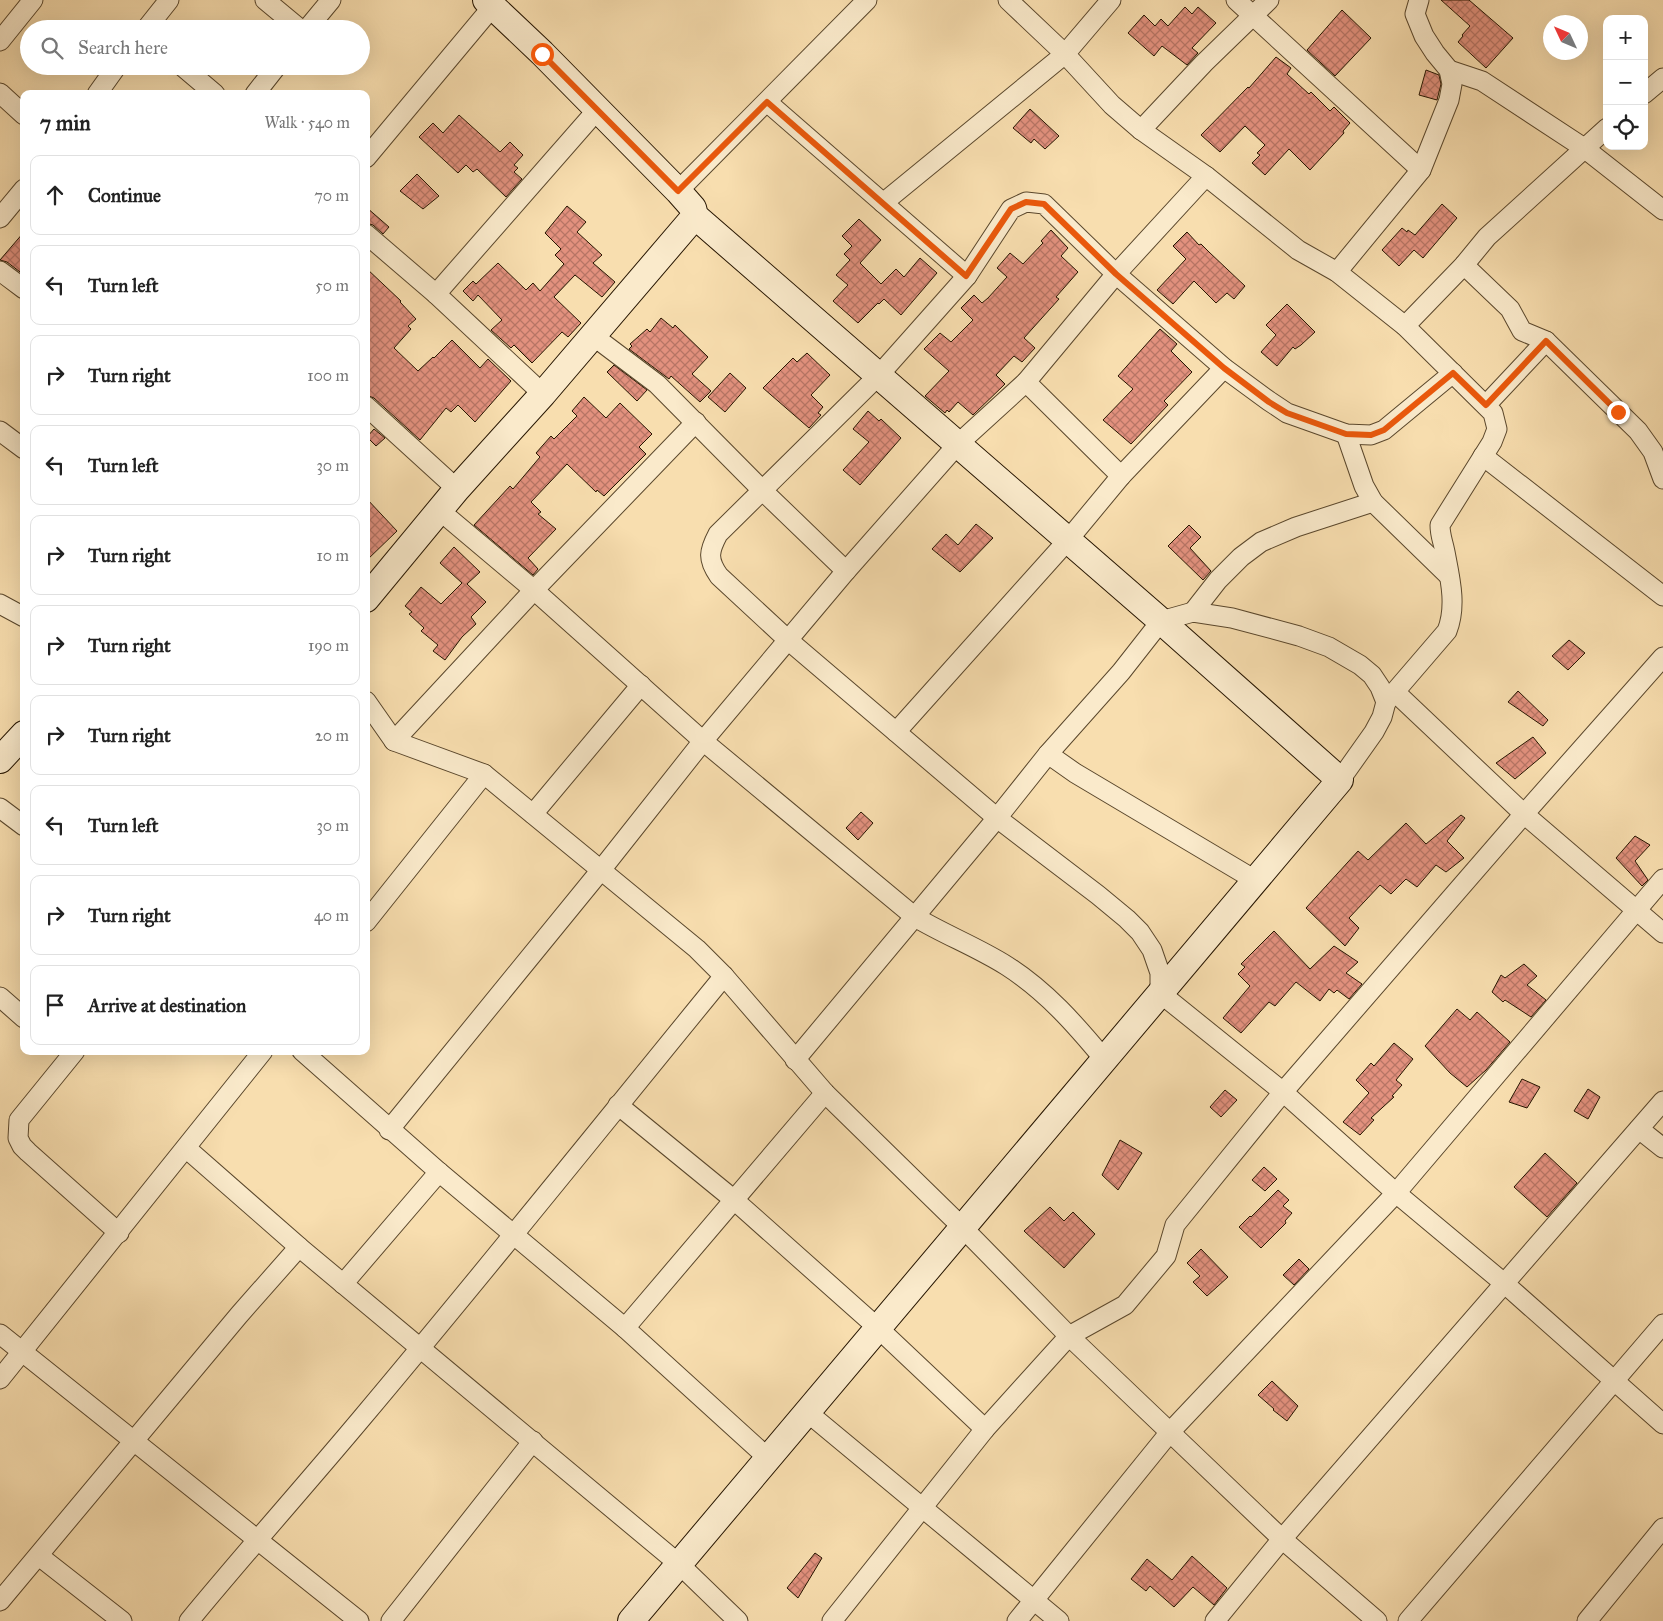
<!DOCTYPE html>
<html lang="en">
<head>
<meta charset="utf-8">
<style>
	:root { --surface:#fff; --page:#f2f2f2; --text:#222; --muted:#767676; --line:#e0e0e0 }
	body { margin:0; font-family:"IM FELL Great Primer",serif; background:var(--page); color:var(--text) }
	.controls { position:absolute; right:15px; top:15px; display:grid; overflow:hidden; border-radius:10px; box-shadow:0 5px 20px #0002 }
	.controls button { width:45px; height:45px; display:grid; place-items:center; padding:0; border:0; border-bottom:1px solid var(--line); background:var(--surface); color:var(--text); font:25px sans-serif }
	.compass { position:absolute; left:1543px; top:15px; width:45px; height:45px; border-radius:50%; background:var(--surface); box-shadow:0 5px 20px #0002; rotate:314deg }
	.stop { position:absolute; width:15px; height:15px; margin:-11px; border:4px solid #ea580c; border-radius:50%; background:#fff }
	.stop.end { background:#ea580c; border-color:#fff; box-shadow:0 1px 5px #0008 }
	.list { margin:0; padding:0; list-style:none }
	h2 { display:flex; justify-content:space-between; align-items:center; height:65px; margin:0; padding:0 20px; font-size:21px }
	h2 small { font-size:16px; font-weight:400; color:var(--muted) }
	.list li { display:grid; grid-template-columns:32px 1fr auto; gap:15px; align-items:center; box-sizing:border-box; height:80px; margin:0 10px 10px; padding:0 10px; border:1px solid var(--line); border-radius:10px }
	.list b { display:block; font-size:19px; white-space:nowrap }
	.list em { font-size:16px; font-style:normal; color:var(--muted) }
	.icon { flex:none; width:28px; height:28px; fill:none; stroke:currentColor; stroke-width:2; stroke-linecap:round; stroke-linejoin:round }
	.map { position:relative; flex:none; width:1663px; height:1621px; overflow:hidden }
	.search { position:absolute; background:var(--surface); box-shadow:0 5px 20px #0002; left:20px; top:20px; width:350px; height:55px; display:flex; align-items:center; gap:12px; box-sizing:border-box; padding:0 18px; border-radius:28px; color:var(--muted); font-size:19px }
	.panel { position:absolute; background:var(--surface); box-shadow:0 5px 20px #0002; left:20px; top:90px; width:350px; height:965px; border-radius:10px }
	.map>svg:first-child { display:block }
</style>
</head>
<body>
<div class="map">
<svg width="1663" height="1621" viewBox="0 0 1663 1621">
	<defs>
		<pattern id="building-cross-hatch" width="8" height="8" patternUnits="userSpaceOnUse" patternTransform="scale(1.25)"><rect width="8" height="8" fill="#e2917e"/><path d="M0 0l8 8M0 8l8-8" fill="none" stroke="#b77565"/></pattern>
	</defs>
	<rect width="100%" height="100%" fill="#f8deaf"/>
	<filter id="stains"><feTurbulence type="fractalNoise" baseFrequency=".004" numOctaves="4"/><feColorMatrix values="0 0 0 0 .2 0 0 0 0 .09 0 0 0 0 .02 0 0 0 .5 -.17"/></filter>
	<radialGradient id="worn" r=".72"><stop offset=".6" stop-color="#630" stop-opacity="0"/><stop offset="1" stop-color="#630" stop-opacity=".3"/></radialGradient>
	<g fill="url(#building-cross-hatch)" stroke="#261500">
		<path d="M1441,0H1469L1513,38L1486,68L1458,42L1463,36L1462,35L1470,26Z"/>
		<path d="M1185,7L1192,14L1198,7L1216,23L1192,48L1198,53L1187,65L1162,46L1154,56L1128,33L1144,15L1155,26L1161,19L1168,26Z"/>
		<path d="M1342,10L1371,38L1335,76L1307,50Z"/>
		<path d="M1276,57L1291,68L1287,74L1309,94L1311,92L1330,111L1334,107L1350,123L1343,131L1344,133L1310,170L1289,149L1265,175L1252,163L1260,155L1257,153L1265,145L1245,126L1220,152L1201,135L1248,87L1249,88Z"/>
		<path d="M1426,70L1439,75L1441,84L1437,100L1419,95Z"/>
		<path d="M1030,109L1059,136L1045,149L1034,139L1031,143L1013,128Z"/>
		<path d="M459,115L500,152L510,142L523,155L514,165L518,168L514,172L522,179L506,197L477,169L473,172L466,165L458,173L419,137L433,123L443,133Z"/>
		<path d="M417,174L439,196L423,209L400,191Z"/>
		<path d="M1442,204L1457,218L1423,258L1414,250L1399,266L1382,250L1402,228L1407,232L1408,230L1415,235Z"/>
		<path d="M567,206L586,222L577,232L602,255L593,263L615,282L602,297L575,275L554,297L581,323L568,337L562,332L532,363L514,345L511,348L491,330L502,320L478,295L473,301L463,291L473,281L476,284L498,263L526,290L533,283L540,291L564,264L555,255L561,249L545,233Z"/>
		<path d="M366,207L389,227L383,234L373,225L366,223Z"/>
		<path d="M859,219L881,240L860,263L881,284L896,269L904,277L920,258L937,273L901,315L884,299L879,304L878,303L858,323L833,301L848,285L836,275L850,260L844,254L852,246L842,236Z"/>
		<path d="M1051,230L1068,248L1061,256L1078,272L1056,297L1059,299L1024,338L1035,348L1022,362L1014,356L996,375L1005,384L973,415L958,402L949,412L947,410L945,413L925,396L949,371L924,349L940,333L951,342L973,320L961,308L974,295L982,303L988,298L1007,277L997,268L1010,253L1023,264L1043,243L1041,241Z"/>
		<path d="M24,232V275L7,262L0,260Z"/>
		<path d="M1187,232L1199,245L1201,244L1209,252L1245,286L1234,299L1227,293L1216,303L1194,281L1173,304L1157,290L1186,259L1173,246Z"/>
		<path d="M366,268L401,301L400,302L416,319L408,326L411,329L394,348L418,371L433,357L434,358L452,340L480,368L488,359L511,381L475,422L458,405L451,412L446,408L420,440L374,398L366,395Z"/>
		<path d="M1287,304L1315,332L1301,345L1295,349L1293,347L1277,366L1261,352L1276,335L1266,325Z"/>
		<path d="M661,318L673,328L675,325L708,357L692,374L711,391L700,402L671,376L669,379L629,349L632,346L630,344L647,329L650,332Z"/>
		<path d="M1160,329L1177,344L1171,351L1192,372L1164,401L1168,405L1131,444L1103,420L1133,389L1118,376Z"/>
		<path d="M807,353L830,375L811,395L823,407L818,413L821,415L809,428L763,388L793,358L797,362Z"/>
		<path d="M614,365L647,390L637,401L607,372Z"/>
		<path d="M730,373L746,388L725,412L708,397Z"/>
		<path d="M584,397L606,418L620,403L652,434L639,447L646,454L604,496L597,490L596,492L567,464L531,502L541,512L538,514L556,529L528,558L538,569L533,575L474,525L510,486L513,489L540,457L536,453L551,436L554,439L577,416L572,411Z"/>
		<path d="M868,411L879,421L881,419L901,438L860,485L843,470L869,442L853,429Z"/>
		<path d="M374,429L385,438L376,446L367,437Z"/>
		<path d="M366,498L397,531L366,561Z"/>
		<path d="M976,524L993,538L960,572L932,549L946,534L958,545Z"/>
		<path d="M1189,525L1201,537L1190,548L1211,571L1203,580L1168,546Z"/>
		<path d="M454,547L480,572L467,584L486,602L471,617L476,624L462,637L445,660L433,651L438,645L421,631L424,628L409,614L412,612L405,606L421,587L441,604L462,583L440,563Z"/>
		<path d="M1569,640L1585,653L1568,670L1552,656Z"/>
		<path d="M1518,691L1548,720L1543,726L1508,702Z"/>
		<path d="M1533,737L1546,753L1515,779L1496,763Z"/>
		<path d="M861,812L873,823L858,840L846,828Z"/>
		<path d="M1461,815L1465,818L1447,841L1464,858L1446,872L1436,865L1417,887L1406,879L1391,894L1380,885L1349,918L1359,928L1345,946L1306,908L1358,851L1368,860L1406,823L1426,844Z"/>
		<path d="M1635,836L1650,845L1635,861L1648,880L1642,886L1616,858Z"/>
		<path d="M1274,931L1310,969L1334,946L1358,962L1346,973L1362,984L1349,999L1337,990L1334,993L1329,989L1320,1001L1296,982L1275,1006L1269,1002L1241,1033L1223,1018L1250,986L1238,974L1245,967L1241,964Z"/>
		<path d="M1524,964L1537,976L1527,985L1546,1000L1531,1017L1505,1000L1503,1002L1492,992L1501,975L1505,978Z"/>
		<path d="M1457,1009L1470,1020L1477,1012L1510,1042L1486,1070L1467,1087L1450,1073L1425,1046Z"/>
		<path d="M1394,1043L1413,1059L1396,1080L1402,1085L1392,1096L1394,1097L1371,1118L1374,1120L1360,1135L1343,1122L1369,1093L1356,1080L1371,1063L1374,1066Z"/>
		<path d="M1522,1079L1540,1087L1527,1108L1509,1102Z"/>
		<path d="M1588,1089L1600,1097L1588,1119L1574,1111Z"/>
		<path d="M1225,1090L1237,1100L1221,1117L1210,1107Z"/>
		<path d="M1120,1140L1142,1153L1118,1190L1102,1175Z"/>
		<path d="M1545,1153L1577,1183L1547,1217L1514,1187Z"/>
		<path d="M1264,1167L1277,1179L1265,1191L1252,1180Z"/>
		<path d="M1278,1190L1289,1200L1283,1206L1292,1213L1285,1221L1286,1223L1261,1248L1239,1227L1250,1216L1251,1217Z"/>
		<path d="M1050,1207L1064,1221L1073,1212L1095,1234L1064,1268L1024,1231Z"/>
		<path d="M1201,1249L1228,1277L1207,1296L1193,1282L1200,1276L1187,1263Z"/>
		<path d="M1299,1259L1309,1269L1294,1285L1283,1275Z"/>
		<path d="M1272,1381L1298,1406L1287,1421L1273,1410L1274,1409L1258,1395Z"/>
		<path d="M815,1553L822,1558L798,1598L787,1588Z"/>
		<path d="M1192,1556L1227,1588L1214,1605L1193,1587L1174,1607L1150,1586L1146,1591L1131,1579L1147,1559L1172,1580Z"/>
	</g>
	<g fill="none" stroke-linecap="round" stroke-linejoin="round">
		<defs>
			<g id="street">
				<path d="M265,0L300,29"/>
				<path d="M1008,0L1065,54L1112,105L1141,130L1206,176L1298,250L1337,272L1405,326L1493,413L1497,429L1492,442L1440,525C1440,536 1443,541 1445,552C1450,578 1457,606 1447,631L1386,702"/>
				<path d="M1236,0L1421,170"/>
				<path d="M146,29L169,0"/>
				<path d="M307,29L331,0"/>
				<path d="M0,41L33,0"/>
				<path d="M182,66L215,94"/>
				<path d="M1449,70L1482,81L1584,148L1663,210"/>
				<path d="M0,93L24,115"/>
				<path d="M97,94L117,66"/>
				<path d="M255,94L277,66"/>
				<path d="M1644,94L1663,78"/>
				<path d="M767,102L967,276"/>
				<path d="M1141,130L1204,63L1269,0"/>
				<path d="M366,158L493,6"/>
				<path d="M678,191L867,0"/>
				<path d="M883,203L1065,54L1111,0"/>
				<path d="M0,218L24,189"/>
				<path d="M366,234L436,294L543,394"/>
				<path d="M1464,265L1510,309L1522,331L1546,341L1638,431L1653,452L1663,479"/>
				<path d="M0,271L24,289"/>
				<path d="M1337,272L1421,170L1449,100L1452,84L1449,70L1435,53L1424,36L1415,14L1419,0"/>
				<path d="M436,294L598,109"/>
				<path d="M1405,326L1464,265L1487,237L1607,128"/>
				<path d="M592,335L657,384L762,490L846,571"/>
				<path d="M1453,373L1384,430L1371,435L1346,434L1287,413L1269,401L1224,368L1116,274L1044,204L1026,202L1011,209L967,276L879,375L718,534C709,551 707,559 719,576L788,640L997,818L1098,895L1127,919L1140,932L1152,950L1160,973V993L1283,1092L1396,1193L1505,1284L1663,1424"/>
				<path d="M1026,382L1121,476"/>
				<path d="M1486,405L1546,341"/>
				<path d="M366,406L457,489"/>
				<path d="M0,431L24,449"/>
				<path d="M1346,434L1364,486L1373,502L1449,576"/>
				<path d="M1483,456L1663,596"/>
				<path d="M439,510L534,590L703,741L915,917C945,935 977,947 1007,966C1046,991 1075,1024 1104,1059"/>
				<path d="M0,604L24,617"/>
				<path d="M1193,612L1218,580L1241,557L1261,542L1296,527L1373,502"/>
				<path d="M1395,692L1524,814L1663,933"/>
				<path d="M366,701L394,741L484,774L697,949L724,976L825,1093L962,1227L1069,1336L1282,1539L1377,1621"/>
				<path d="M896,732L1068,540L1121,476L1224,368"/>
				<path d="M394,741L534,590L696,422"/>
				<path d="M1048,754L1075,773L1255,880"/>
				<path d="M0,808L24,826"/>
				<path d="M533,814L641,685"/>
				<path d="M366,922L484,774"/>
				<path d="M0,997L24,1018"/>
				<path d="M75,1051L19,1120L18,1138L22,1146L28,1152L119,1233"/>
				<path d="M302,1051L439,1172L625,1328L768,1458"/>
				<path d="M795,1060L997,818L1048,754L1121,672L1161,621L1193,612L1232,618L1299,636L1329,647L1360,665L1372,675L1380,687L1386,702L1382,717L1374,732L1340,780"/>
				<path d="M618,1105L733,1199L878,1328L985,1429"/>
				<path d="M1639,1129L1663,1148"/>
				<path d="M389,1130L601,870L703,741L846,571L958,444L1026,382L1116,274L1206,176"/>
				<path d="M186,1148L299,1247"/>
				<path d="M343,1284L439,1172"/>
				<path d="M625,1328L825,1093"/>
				<path d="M0,1334L359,1621"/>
				<path d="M0,1379L263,1051"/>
				<path d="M807,1412L1059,1621"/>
				<path d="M39,1556L122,1621"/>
				<path d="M0,1601L239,1315L299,1247L679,1564L738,1621"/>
				<path d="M189,1621C245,1553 304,1487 361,1419C484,1273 603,1124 724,976"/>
				<path d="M391,1621L533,1441"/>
				<path d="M832,1621L985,1429L1069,1336L1125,1305L1166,1256L1175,1225L1283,1092L1524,814L1663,657"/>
				<path d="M1017,1621L1170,1432L1396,1193L1663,879"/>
				<path d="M1215,1621L1282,1539L1663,1101"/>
				<path d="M1408,1621L1663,1324"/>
				<path d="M1587,1621L1663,1528"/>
			</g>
			<g id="secondary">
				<path d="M486,0L542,53L678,191L693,208L695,216L1161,621L1340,780L631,1621"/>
				<path d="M366,599L457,489L543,394L695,216"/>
				<path d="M0,760L24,734"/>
			</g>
		</defs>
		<use href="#street" stroke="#5a472c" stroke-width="21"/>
		<use href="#secondary" stroke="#261500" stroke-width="28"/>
		<use href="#street" stroke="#faeacb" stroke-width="19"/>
		<use href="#secondary" stroke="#faeacb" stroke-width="26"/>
	</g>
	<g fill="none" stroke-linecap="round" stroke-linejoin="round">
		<path stroke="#ea580c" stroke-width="6" d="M542,54L678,191L767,102L966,276L1011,209L1026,202L1044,204L1116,274L1224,368L1269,402L1287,413L1346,434L1371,435L1384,430L1453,373L1486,405L1546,341L1618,412"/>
	</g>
	<rect width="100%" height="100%" filter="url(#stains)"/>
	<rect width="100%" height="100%" fill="url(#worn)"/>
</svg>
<div class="controls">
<button>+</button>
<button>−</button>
<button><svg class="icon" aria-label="locate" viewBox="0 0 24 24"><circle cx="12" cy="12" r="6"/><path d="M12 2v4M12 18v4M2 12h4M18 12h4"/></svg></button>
</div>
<svg class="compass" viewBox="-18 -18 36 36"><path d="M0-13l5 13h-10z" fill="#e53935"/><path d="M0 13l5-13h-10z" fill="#767676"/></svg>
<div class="stop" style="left:542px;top:54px"></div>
<div class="stop end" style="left:1618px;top:412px"></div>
<div class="search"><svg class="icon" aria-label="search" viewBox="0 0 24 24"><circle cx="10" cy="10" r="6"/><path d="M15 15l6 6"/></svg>Search here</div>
<section class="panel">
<h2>7 min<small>Walk · 540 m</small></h2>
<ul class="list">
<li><svg class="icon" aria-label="ahead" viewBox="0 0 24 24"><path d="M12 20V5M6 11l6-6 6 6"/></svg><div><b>Continue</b></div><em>70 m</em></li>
<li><svg class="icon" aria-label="left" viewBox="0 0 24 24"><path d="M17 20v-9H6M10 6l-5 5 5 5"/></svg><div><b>Turn left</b></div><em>50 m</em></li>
<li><svg class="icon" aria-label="right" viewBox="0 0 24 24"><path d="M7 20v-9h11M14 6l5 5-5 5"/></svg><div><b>Turn right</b></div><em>100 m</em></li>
<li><svg class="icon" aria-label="left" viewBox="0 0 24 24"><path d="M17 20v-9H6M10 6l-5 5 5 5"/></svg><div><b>Turn left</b></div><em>30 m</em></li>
<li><svg class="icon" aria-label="right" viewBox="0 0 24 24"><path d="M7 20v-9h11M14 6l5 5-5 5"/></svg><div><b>Turn right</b></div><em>10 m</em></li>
<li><svg class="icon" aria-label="right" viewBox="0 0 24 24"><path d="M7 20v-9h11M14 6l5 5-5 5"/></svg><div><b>Turn right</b></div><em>190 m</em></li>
<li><svg class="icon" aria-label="right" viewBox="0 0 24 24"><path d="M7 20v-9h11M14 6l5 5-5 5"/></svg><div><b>Turn right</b></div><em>20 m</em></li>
<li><svg class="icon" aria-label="left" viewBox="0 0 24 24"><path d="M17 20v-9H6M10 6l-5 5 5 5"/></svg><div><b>Turn left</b></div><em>30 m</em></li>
<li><svg class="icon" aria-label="right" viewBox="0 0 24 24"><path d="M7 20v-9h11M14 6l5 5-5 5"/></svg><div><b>Turn right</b></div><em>40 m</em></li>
<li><svg class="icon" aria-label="arrive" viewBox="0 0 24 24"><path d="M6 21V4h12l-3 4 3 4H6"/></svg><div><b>Arrive at destination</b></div></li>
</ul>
</section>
</div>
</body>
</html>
